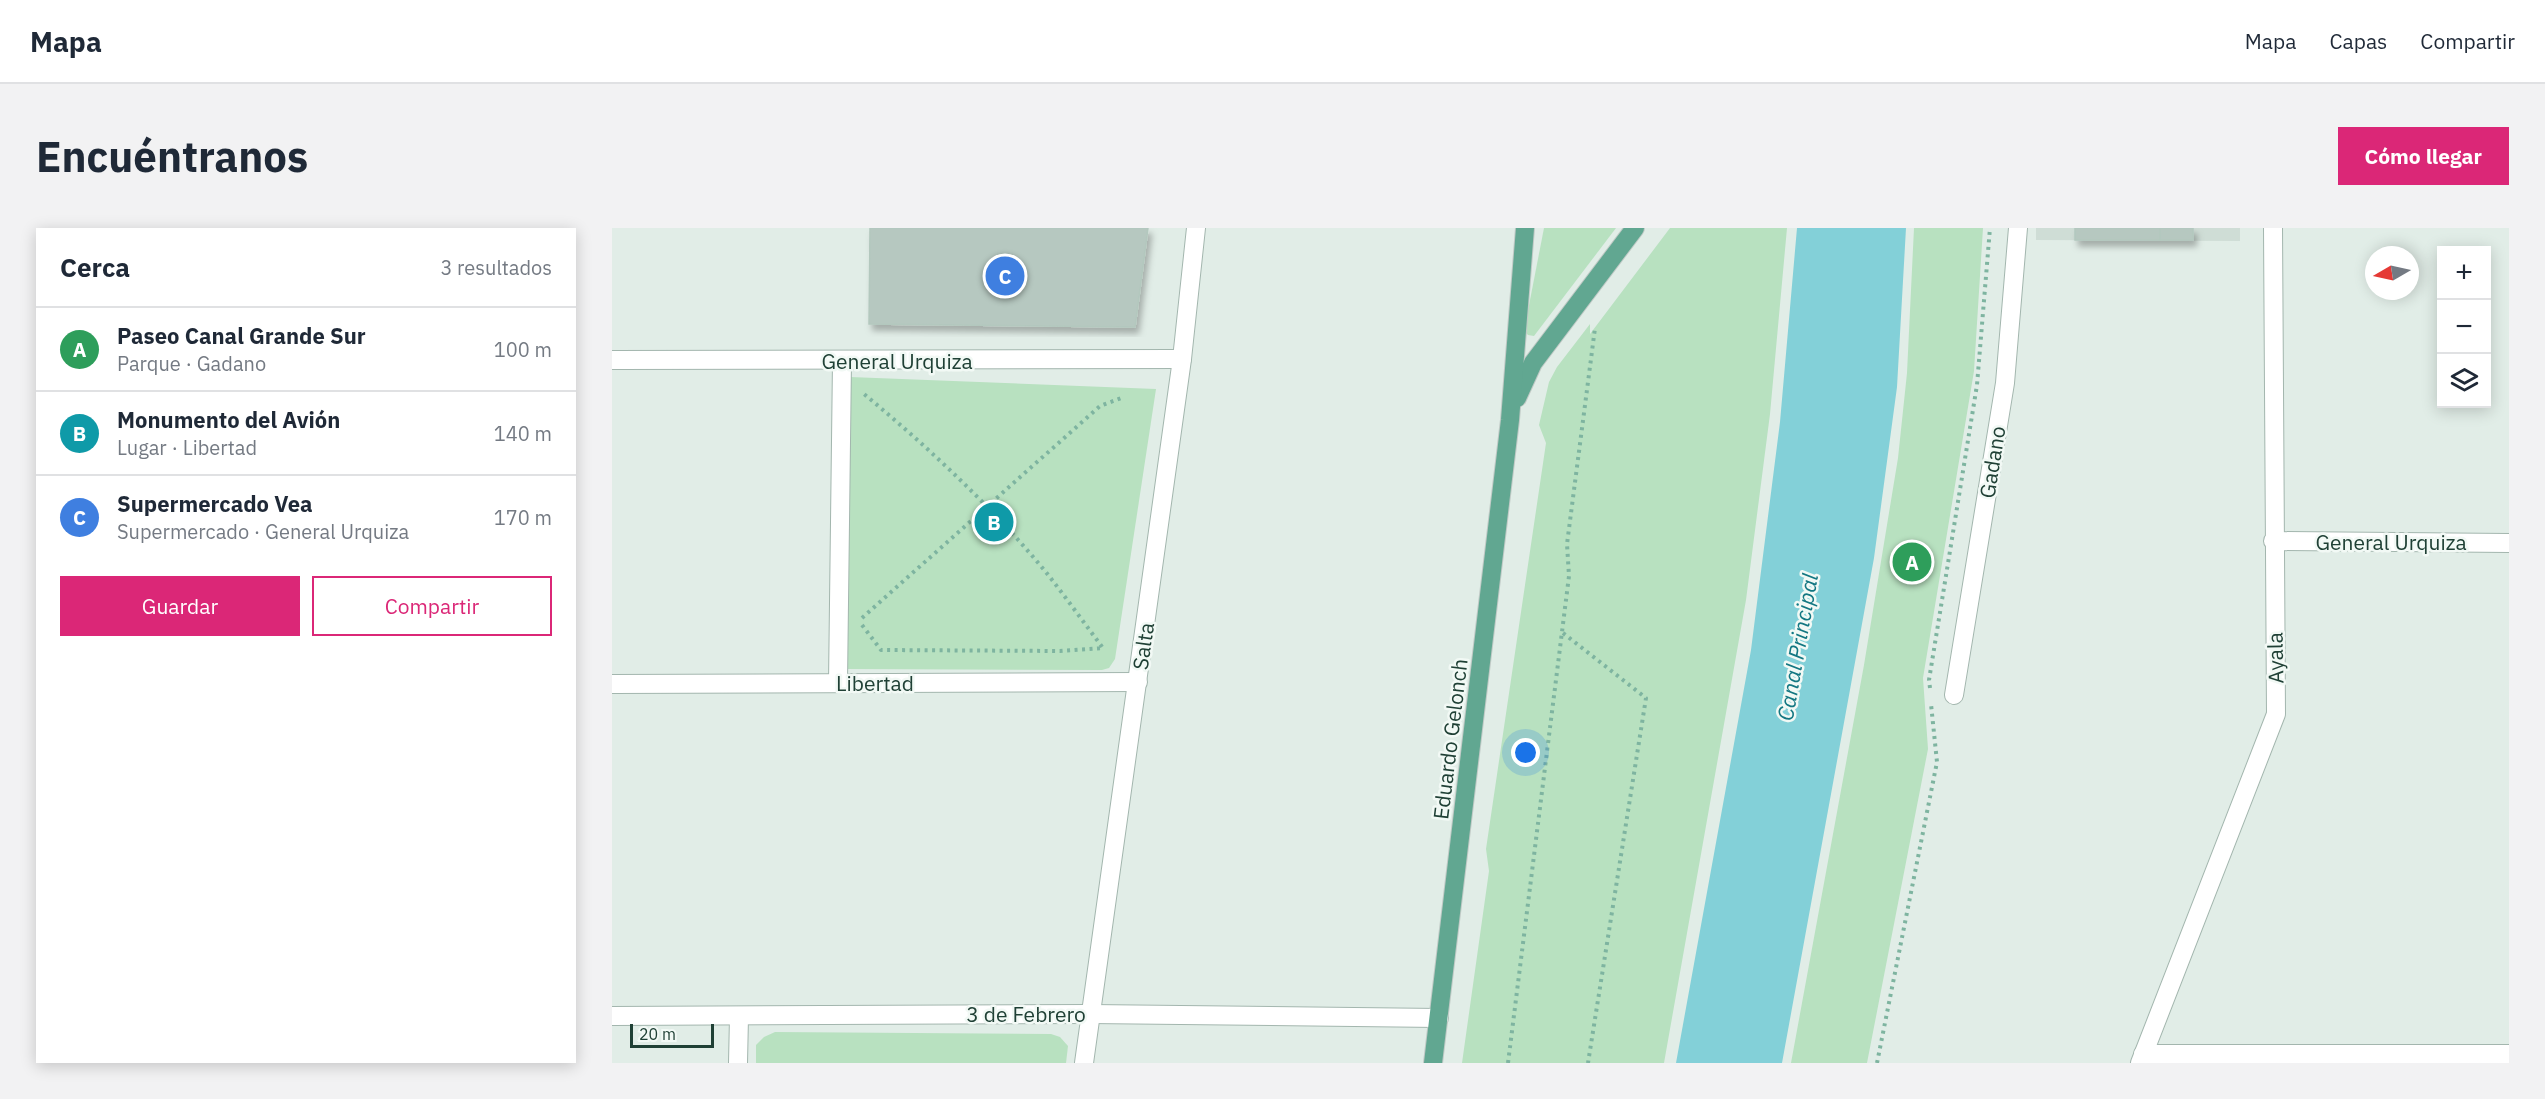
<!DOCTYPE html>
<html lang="es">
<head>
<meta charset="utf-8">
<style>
	:root { --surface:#fff; --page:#f2f2f3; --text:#1f2937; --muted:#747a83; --line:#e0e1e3; --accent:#db2777 }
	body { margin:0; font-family:"IBM Plex Sans",sans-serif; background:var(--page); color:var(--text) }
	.controls { position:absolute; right:18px; top:18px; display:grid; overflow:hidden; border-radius:0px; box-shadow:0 3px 15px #0003 }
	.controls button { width:54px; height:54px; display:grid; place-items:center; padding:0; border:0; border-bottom:2px solid var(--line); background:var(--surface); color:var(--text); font:30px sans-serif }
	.compass { position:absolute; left:1753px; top:18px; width:54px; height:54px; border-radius:50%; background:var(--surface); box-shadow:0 3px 15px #0003; rotate:261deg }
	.scale { position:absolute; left:18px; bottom:15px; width:84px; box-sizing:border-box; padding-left:6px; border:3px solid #1f4035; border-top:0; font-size:16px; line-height:21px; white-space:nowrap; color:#1f4035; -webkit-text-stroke:4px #f2f9f5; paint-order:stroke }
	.you { position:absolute; left:914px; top:525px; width:21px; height:21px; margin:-15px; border:4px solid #fff; border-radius:50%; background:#1a73e8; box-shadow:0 0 0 9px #1a73e833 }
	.badge { display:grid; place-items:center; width:39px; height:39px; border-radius:50%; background:var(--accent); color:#fff; font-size:20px; font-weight:700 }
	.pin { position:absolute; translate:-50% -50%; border:3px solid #fff; box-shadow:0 2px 6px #0006 }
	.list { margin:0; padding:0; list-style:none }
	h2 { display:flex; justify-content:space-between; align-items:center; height:78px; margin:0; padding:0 24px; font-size:26px }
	h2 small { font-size:20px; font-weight:400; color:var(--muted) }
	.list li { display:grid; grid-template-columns:39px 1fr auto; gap:18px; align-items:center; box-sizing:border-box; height:84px; padding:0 24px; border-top:2px solid var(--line) }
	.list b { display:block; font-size:22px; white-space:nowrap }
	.list p { margin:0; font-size:20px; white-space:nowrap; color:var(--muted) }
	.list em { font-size:20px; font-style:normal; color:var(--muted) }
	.actions { display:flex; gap:12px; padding:18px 24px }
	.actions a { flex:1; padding:14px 0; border:2px solid var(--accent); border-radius:0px; text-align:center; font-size:21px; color:var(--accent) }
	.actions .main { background:var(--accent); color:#fff }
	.icon { flex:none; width:33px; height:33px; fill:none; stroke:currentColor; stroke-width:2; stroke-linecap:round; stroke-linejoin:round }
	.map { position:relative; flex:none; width:1897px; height:835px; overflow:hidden; border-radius:0px }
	header { display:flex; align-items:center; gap:36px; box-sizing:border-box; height:84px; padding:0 30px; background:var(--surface); border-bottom:2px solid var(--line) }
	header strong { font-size:28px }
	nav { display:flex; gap:33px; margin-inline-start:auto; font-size:21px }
	.intro { display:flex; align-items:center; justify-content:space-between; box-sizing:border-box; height:144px; padding:0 36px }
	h1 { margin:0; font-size:42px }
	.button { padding:15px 27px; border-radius:0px; background:var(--accent); color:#fff; font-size:21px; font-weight:700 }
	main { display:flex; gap:36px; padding:0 36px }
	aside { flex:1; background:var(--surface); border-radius:0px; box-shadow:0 3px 15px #0003 }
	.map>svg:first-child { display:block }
</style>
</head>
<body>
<header>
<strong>Mapa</strong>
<nav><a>Mapa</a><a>Capas</a><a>Compartir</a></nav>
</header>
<div class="intro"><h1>Encuéntranos</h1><a class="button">Cómo llegar</a></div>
<main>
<aside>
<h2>Cerca<small>3 resultados</small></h2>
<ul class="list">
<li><span class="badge" style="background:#2e9e5b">A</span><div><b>Paseo Canal Grande Sur</b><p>Parque · Gadano</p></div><em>100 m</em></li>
<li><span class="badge" style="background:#0f9aa8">B</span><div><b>Monumento del Avión</b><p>Lugar · Libertad</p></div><em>140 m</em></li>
<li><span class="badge" style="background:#3f7fe0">C</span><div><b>Supermercado Vea</b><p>Supermercado · General Urquiza</p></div><em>170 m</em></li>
</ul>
<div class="actions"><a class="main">Guardar</a><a>Compartir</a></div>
</aside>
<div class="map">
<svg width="1897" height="835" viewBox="0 0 1897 835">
	<defs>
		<filter id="shadow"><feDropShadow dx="3.5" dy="6" stdDeviation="3" flood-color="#0004"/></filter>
	</defs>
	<rect width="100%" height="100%" fill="#e1ede7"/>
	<path fill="#cfddd6" d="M1424,0H1628V13L1424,12Z"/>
	<g fill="#b8e1c0">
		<path d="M932,0H1004L922,108L916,107L912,103Z"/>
		<path d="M1058,0H1175L1158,186L1134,372L1052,835H850L877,643L874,621L934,215L927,197L937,154L945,139L978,96V106Z"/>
		<path d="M1302,0H1371L1362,143L1311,450L1316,521L1255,835H1179L1252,437L1286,230L1295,145Z"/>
		<path d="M238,149L544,161L503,431L497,440L490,442L232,441Z"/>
		<path d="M163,804L439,806L448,809L456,818L454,835H144V817L152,809Z"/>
	</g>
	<path fill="#83d0d8" d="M1185,0H1294L1285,159L1262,330L1170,835H1064L1139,422L1168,194Z"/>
	<g fill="#b6c8c0" stroke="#b3c8be" stroke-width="1.5" filter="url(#shadow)">
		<path d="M258,0H536L523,99L257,96Z"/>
		<rect x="1463" y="0" width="85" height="12"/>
		<rect x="1548" y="0" width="33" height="12"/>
	</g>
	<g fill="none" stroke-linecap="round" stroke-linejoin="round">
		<defs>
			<g id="street">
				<path d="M0,132L570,131"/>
				<path d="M1661,313L1897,315"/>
				<path d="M226,455L230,133"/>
				<path d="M0,456L526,454"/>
				<path d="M1342,467L1393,155L1406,0"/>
				<path d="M0,788L478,786L827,790"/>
				<path d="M1531,826H1897"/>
				<path d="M126,835L127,789"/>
				<path d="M472,835L570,131L584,0"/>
				<path d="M1528,835L1664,486L1661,0"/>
			</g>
			<g id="primary">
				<path d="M905,170L921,135L1023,0"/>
				<path d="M821,835L898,192L913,0"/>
			</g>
		</defs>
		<use href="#street" stroke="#a3b6ae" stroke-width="20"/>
		<use href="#primary" stroke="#c0cac6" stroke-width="20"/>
		<g stroke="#7eb4a0" stroke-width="4" stroke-dasharray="3 4.5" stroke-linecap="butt">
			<path d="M250,390L488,178L512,169"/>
			<path d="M250,397L269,422L448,423L491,420C472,395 453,368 433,343C379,278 317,220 252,166"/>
			<path d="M951,405L1034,470L976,835"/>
			<path d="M1318,460L1317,452L1365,157L1378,0"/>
			<path d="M896,835L957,348L955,316L983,100"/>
			<path d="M1265,835L1325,534L1319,476"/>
		</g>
		<use href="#street" stroke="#fff" stroke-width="18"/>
		<use href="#primary" stroke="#61a791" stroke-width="18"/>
	</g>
	<g text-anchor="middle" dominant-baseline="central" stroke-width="5" stroke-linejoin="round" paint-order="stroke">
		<g font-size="21" fill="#1f4035" stroke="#f2f9f5">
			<text x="285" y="133">General Urquiza</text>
			<text transform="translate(1380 234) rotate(-81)">Gadano</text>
			<text x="1779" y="314">General Urquiza</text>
			<text transform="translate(531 418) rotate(-82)">Salta</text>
			<text transform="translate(1663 430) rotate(-91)">Ayala</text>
			<text x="263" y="455">Libertad</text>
			<text transform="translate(838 511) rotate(-83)">Eduardo Gelonch</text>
			<text x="414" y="786">3 de Febrero</text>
		</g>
		<g font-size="22" font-style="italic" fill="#137782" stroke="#f2f9f5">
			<text transform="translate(1185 419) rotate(-80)">Canal Principal</text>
		</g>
	</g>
</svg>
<div class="controls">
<button>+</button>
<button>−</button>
<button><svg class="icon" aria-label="layers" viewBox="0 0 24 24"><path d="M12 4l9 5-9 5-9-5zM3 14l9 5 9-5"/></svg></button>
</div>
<svg class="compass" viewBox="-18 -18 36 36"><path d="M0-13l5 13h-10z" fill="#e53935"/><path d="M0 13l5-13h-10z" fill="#747a83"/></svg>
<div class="scale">20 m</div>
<div class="you"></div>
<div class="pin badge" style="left:1300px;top:334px;background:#2e9e5b">A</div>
<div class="pin badge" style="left:382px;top:294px;background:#0f9aa8">B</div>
<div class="pin badge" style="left:393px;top:48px;background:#3f7fe0">C</div>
</div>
</main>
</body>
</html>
